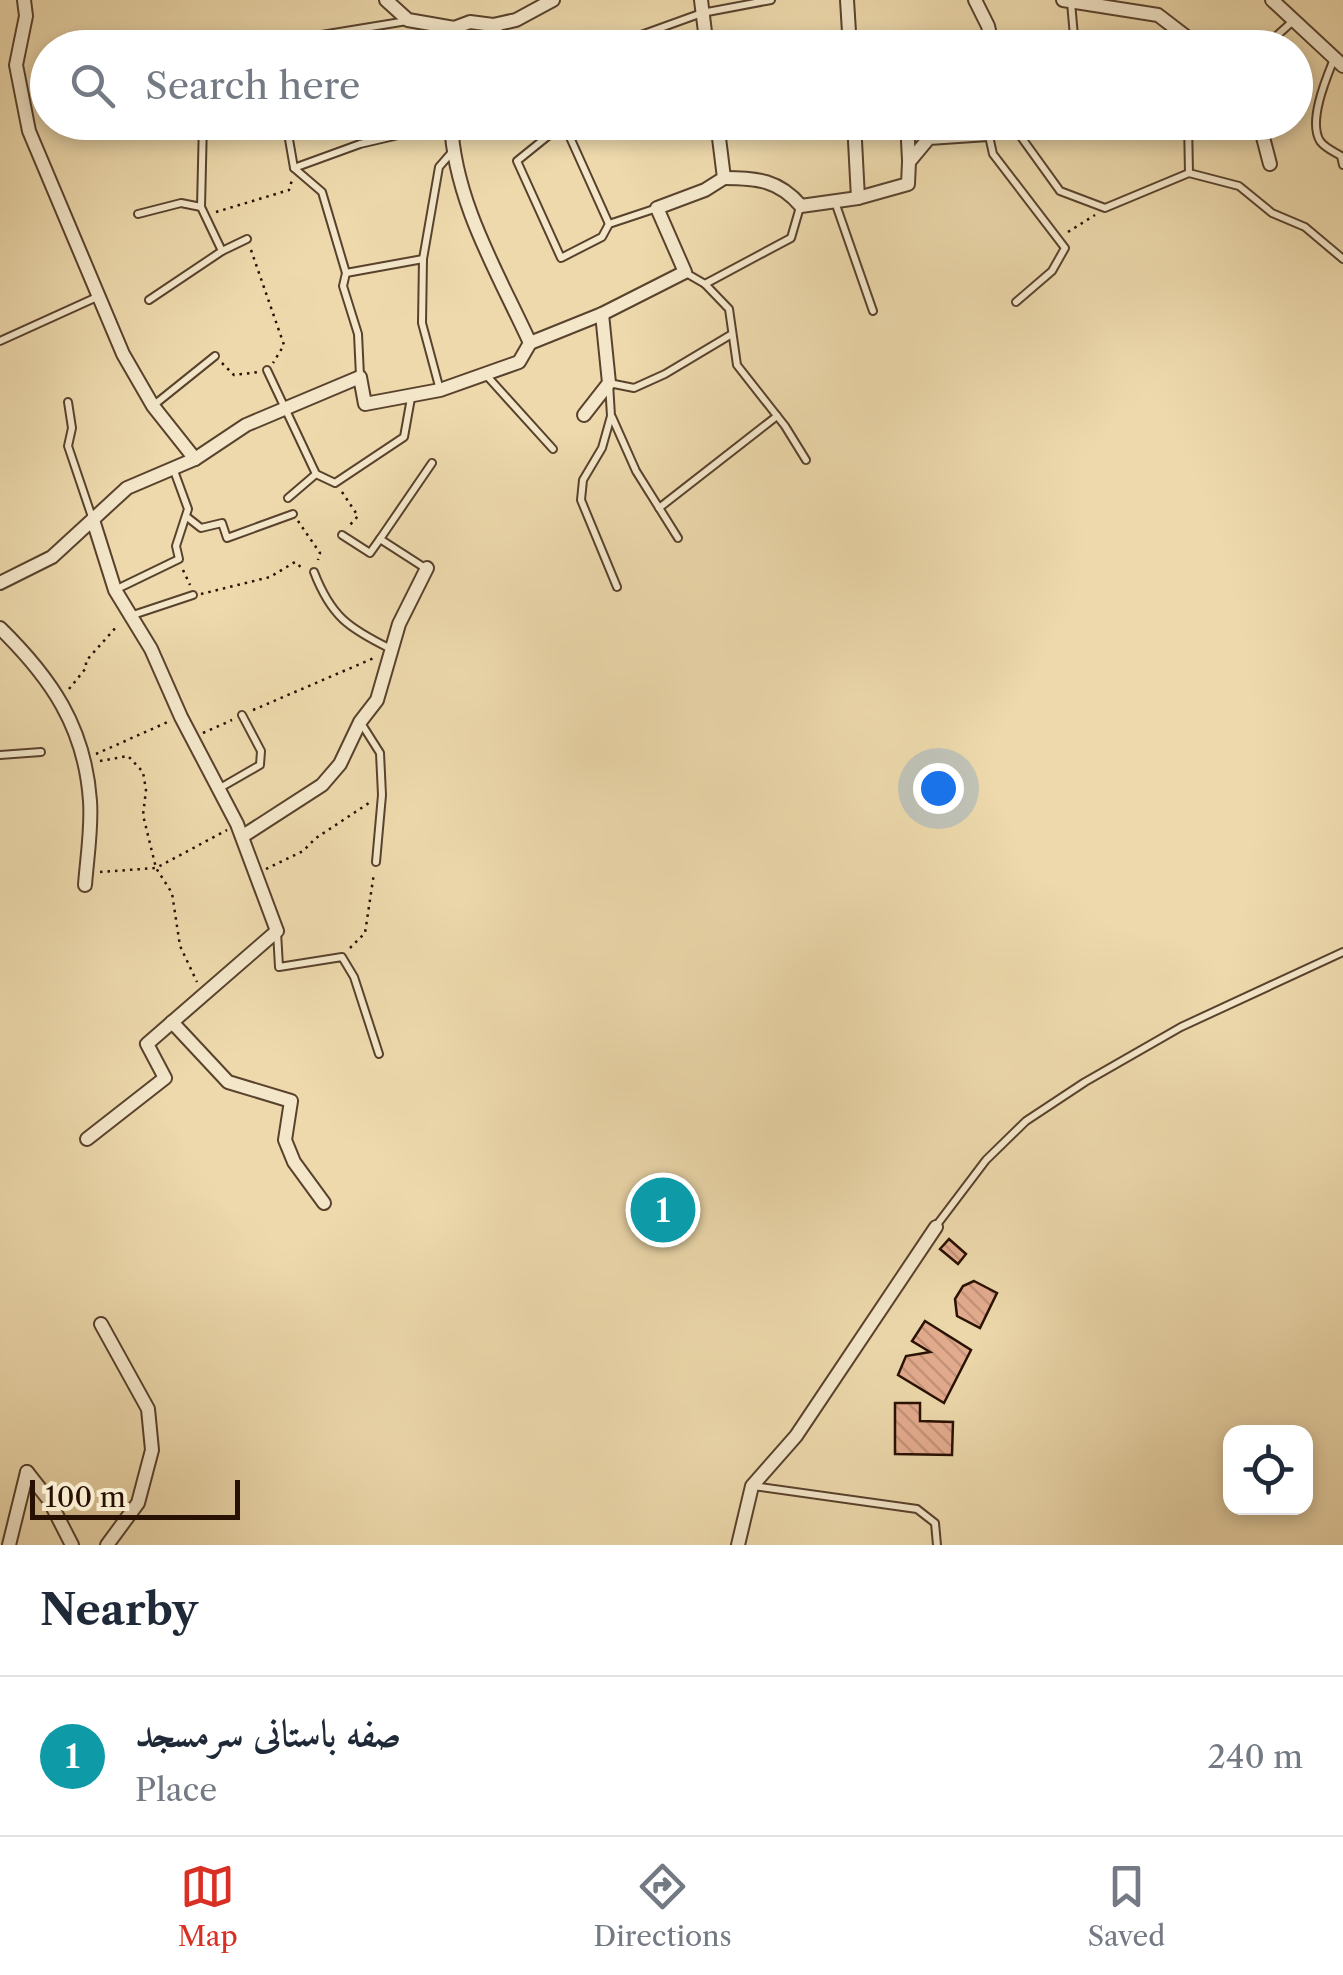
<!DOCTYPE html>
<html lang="en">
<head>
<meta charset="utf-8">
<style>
	:root { --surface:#fff; --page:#f2f2f3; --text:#1f2937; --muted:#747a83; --line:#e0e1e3; --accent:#d93025 }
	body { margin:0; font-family:"Libre Caslon Text",Amiri,serif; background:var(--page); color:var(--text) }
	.controls { position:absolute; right:30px; bottom:30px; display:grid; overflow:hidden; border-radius:20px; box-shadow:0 5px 15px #0003 }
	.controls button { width:90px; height:90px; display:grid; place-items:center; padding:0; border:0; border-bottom:2px solid var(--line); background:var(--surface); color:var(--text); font:50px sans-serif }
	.scale { position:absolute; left:30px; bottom:25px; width:210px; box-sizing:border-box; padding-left:10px; border:5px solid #281003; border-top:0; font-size:28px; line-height:35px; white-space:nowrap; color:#281003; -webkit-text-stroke:8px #f3e6c9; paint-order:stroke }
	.you { position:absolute; left:938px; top:788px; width:35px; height:35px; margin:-25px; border:8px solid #fff; border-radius:50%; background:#1a73e8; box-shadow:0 0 0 15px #1a73e833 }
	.badge { display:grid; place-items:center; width:65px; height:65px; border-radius:50%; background:var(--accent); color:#fff; font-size:32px; font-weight:700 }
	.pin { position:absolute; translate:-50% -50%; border:5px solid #fff; box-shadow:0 2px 10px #0006 }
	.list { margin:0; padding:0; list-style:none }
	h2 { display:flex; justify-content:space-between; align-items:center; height:130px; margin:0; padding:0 40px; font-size:42px }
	h2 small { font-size:32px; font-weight:400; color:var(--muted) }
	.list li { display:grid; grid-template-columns:65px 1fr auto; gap:30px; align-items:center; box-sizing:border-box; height:160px; padding:0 40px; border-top:2px solid var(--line) }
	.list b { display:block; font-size:38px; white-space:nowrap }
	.list p { margin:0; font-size:32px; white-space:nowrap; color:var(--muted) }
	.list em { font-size:32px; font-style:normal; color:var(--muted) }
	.icon { flex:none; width:55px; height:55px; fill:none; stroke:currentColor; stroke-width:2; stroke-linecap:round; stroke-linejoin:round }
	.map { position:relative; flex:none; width:1343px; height:1545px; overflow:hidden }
	.search { position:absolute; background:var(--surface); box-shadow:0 5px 15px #0003; left:30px; right:30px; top:30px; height:110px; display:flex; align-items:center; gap:25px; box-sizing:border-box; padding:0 35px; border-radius:55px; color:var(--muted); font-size:38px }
	.sheet { height:290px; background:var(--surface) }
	nav { display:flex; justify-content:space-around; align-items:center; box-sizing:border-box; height:140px; border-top:2px solid var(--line); background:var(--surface); font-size:28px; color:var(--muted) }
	nav a { display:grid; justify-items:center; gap:5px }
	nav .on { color:var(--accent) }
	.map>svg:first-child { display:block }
</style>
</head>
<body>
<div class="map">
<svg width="1343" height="1545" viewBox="0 0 1343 1545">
	<defs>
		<pattern id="building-back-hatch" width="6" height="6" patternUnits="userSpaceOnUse" patternTransform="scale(2.5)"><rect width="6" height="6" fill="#e4ac8f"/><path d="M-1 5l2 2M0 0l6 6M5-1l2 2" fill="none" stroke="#c4937a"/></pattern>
	</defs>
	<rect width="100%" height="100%" fill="#edd9ac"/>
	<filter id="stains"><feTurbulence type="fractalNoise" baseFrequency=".002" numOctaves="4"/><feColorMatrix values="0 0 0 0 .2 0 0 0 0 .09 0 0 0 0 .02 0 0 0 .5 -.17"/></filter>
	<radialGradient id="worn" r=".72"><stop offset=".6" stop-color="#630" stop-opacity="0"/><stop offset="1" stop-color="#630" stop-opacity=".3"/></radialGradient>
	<g fill="url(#building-back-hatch)" stroke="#281003" stroke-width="2.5">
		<path d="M949,1239L966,1254L958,1264L940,1249Z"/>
		<path d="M974,1281L997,1293L980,1328L957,1316L955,1299L963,1286Z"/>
		<path d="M925,1321L971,1350L944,1403L898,1375L906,1356L930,1352L912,1341Z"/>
		<path d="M895,1403H920V1421L953,1422L952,1455L895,1454Z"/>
	</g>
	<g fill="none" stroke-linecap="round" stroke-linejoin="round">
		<defs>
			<g id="lane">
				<path d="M1071,2L1075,48"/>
				<path d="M284,48L291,40L407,21"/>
				<path d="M605,48L702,13L771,0"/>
				<path d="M1263,48L1293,21"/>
				<path d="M1334,59C1326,79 1308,121 1320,141C1325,148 1333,151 1341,156L1343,165"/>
				<path d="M203,122L201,207L222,251"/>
				<path d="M286,122L294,168L322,192L346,273"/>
				<path d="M1089,122L1090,126"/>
				<path d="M1188,122L1189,173L1239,186L1272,213L1305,227L1343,259"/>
				<path d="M564,123L517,161L561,258L602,237L609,224"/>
				<path d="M1011,123L1060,191L1105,208L1189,173"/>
				<path d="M564,124L609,224L657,208"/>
				<path d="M989,136L993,154L1065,248L1052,271L1016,302"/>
				<path d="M294,168L360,144L450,123"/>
				<path d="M835,202L873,311"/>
				<path d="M138,214L181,203L201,207"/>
				<path d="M686,273L705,284L791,238L800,207"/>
				<path d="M705,284L729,309L737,365L785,426L806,460"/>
				<path d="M149,300L222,251L247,239"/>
				<path d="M0,341L97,297"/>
				<path d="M267,370L316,474L335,483L404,437L411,398"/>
				<path d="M360,376L358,334L343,286L346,273L423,259"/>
				<path d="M487,376L553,449"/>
				<path d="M440,390L422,323L423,259L439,167L452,152"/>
				<path d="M68,402L72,428L68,446L93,520"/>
				<path d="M154,405L215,356"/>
				<path d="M612,417L636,471L678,538"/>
				<path d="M288,498L316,474"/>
				<path d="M659,508L777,416"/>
				<path d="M187,517L201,528L222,523L227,538L293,514"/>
				<path d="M342,535L370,553L380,539L425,568"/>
				<path d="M380,539L432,463"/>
				<path d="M314,572C331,616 348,628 391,649"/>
				<path d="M617,587L581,500L583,480L602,448L611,416L609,383L634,388L665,374L732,334"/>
				<path d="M117,589L179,559L176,546L188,509L173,468"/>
				<path d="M133,615L193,595"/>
				<path d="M361,723L380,753L382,795L376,862"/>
				<path d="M0,755L41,752"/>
				<path d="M220,788L260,765L261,751L242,715"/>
				<path d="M277,932L279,967L342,957L354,977L379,1054"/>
				<path d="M936,1226L986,1160L1026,1121L1085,1082L1181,1027L1343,952"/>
				<path d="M753,1486L917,1509L935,1523L937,1545"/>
			</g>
			<g id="street">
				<path d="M24,0L26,16L16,65L29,131L123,354L153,406L195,459"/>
				<path d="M386,0L408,20L454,28L470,22L493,25L516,20L553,0"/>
				<path d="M701,0L707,48"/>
				<path d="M847,0L850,48"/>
				<path d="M975,0L988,26L993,48"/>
				<path d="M1063,0L1158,15L1201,48"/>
				<path d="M1272,0L1343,66"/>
				<path d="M493,25L503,48"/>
				<path d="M440,48L454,28"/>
				<path d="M451,122C454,201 498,273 530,343"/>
				<path d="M854,122L858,198"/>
				<path d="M907,122L909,160"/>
				<path d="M1259,122L1270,164"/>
				<path d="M724,178C757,178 779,180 801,206L858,198L908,184L909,162L929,138L988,134L1011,122"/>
				<path d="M584,415L609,383L602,314"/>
				<path d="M0,583L52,557L127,488L195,459L246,425L360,377L365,404L440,390L519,362L530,343L602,314L685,272L657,208L705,190L724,178L717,122"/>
				<path d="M0,628C51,678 85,727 90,801C92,828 87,858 85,885"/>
				<path d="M243,836L322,785L340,764L360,722L377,700L399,624L427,568"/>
				<path d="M172,1022L228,1082L291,1101L285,1140L294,1162L324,1203"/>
				<path d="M87,1139L165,1078L147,1044L277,931L237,824L181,717L151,649L115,590L93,520"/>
				<path d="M101,1324L148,1409L152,1450L138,1503L107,1545"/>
				<path d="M27,1472L49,1500L72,1545"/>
				<path d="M9,1545L27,1472"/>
				<path d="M738,1545L752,1486L796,1436L936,1227"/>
			</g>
		</defs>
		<use href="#lane" stroke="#59422d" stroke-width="10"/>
		<use href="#street" stroke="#59422d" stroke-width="16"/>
		<g stroke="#281003" stroke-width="2.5" stroke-dasharray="2.5 5" stroke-linecap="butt">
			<path d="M216,212L289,190L292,180"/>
			<path d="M1068,232L1095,215"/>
			<path d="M251,250L284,345L273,363"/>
			<path d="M222,363L234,375L259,372"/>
			<path d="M342,492L358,516L349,526"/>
			<path d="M298,521L320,553L318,560"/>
			<path d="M183,570L190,585"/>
			<path d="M201,594L270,577L295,562L303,569"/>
			<path d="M69,689L86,668V661L118,625"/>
			<path d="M253,710L374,658"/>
			<path d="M203,733L232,720"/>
			<path d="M96,754L170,721"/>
			<path d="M100,761L128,756L143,772L146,790L143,815L156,868L172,893L180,946L197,982"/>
			<path d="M266,869L303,851L316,838L372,801"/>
			<path d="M100,872L156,868L227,830"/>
			<path d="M350,948L365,933L374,873"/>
		</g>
		<use href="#lane" stroke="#f3e6c9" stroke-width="6"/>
		<use href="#street" stroke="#f3e6c9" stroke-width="12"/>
	</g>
	<rect width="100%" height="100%" filter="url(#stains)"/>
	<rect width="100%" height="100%" fill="url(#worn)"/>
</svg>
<div class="controls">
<button><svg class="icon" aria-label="locate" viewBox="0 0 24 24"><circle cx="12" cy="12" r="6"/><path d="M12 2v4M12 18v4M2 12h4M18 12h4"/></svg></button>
</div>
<div class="scale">100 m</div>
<div class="you"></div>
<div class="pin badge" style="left:663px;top:1210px;background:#0f9aa8">1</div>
<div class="search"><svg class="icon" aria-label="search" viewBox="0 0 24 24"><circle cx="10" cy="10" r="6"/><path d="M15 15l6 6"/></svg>Search here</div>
</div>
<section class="sheet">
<h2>Nearby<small></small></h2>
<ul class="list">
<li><span class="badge" style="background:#0f9aa8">1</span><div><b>صفه باستانی سرمسجد</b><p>Place</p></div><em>240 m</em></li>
</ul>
</section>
<nav>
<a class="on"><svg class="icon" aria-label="map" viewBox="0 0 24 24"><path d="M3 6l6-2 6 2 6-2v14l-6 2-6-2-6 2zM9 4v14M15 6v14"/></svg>Map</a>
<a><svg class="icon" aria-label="directions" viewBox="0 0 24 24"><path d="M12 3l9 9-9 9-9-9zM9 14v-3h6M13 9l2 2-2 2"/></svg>Directions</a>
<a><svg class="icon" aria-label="saved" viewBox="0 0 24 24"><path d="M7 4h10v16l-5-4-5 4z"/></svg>Saved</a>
</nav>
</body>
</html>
